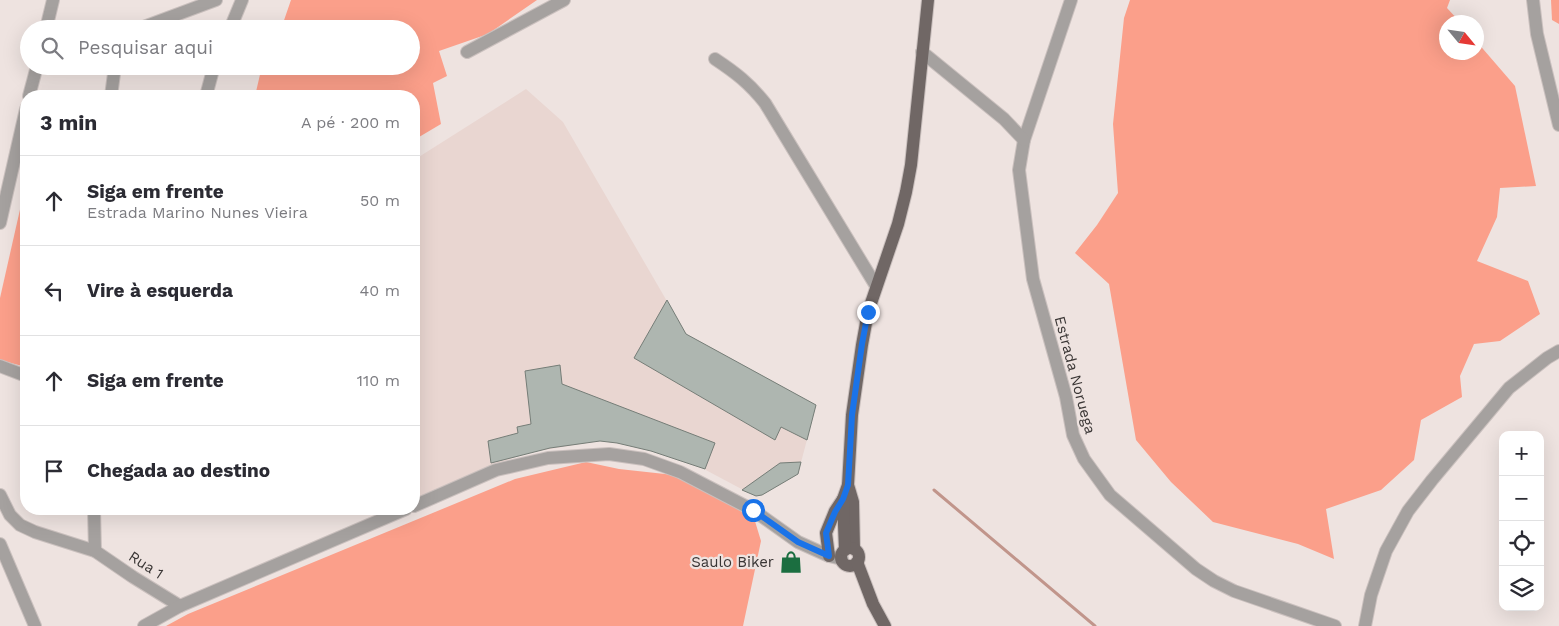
<!DOCTYPE html>
<html lang="pt">
<head>
<meta charset="utf-8">
<style>
	:root { --surface:#fff; --page:#f7f7f7; --text:#2b2b33; --muted:#7c7c81; --line:#e1e1e2 }
	body { margin:0; font-family:"Work Sans",sans-serif; background:var(--page); color:var(--text) }
	.controls { position:absolute; right:15px; bottom:15px; display:grid; overflow:hidden; border-radius:10px; box-shadow:0 5px 20px #0002 }
	.controls button { width:45px; height:45px; display:grid; place-items:center; padding:0; border:0; border-bottom:1px solid var(--line); background:var(--surface); color:var(--text); font:25px sans-serif }
	.compass { position:absolute; left:1439px; top:15px; width:45px; height:45px; border-radius:50%; background:var(--surface); box-shadow:0 5px 20px #0002; rotate:119deg }
	.stop { position:absolute; width:15px; height:15px; margin:-11px; border:4px solid #1a73e8; border-radius:50%; background:#fff }
	.stop.end { background:#1a73e8; border-color:#fff; box-shadow:0 1px 5px #0008 }
	.list { margin:0; padding:0; list-style:none }
	h2 { display:flex; justify-content:space-between; align-items:center; height:65px; margin:0; padding:0 20px; font-size:21px }
	h2 small { font-size:16px; font-weight:400; color:var(--muted) }
	.list li { display:grid; grid-template-columns:32px 1fr auto; gap:15px; align-items:center; box-sizing:border-box; height:90px; padding:0 20px; border-top:1px solid var(--line) }
	.list b { display:block; font-size:19px; white-space:nowrap }
	.list p { margin:0; font-size:16px; white-space:nowrap; color:var(--muted) }
	.list em { font-size:16px; font-style:normal; color:var(--muted) }
	.icon { flex:none; width:28px; height:28px; fill:none; stroke:currentColor; stroke-width:2; stroke-linecap:round; stroke-linejoin:round }
	.map { position:relative; flex:none; width:1559px; height:626px; overflow:hidden }
	.search { position:absolute; background:var(--surface); box-shadow:0 5px 20px #0002; left:20px; top:20px; width:400px; height:55px; display:flex; align-items:center; gap:12px; box-sizing:border-box; padding:0 18px; border-radius:28px; color:var(--muted); font-size:19px }
	.panel { position:absolute; background:var(--surface); box-shadow:0 5px 20px #0002; left:20px; top:90px; width:400px; height:425px; border-radius:20px }
	.map>svg:first-child { display:block }
</style>
</head>
<body>
<div class="map">
<svg width="1559" height="626" viewBox="0 0 1559 626">
	<rect width="100%" height="100%" fill="#eee3e0"/>
	<path fill="#e9d6d1" d="M526,89L563,122L686,334L816,405L798,474L762,495L756,496L749,493L702,468L651,451L617,443L600,441L531,452L490,466L414,501V160Z"/>
	<g fill="#fb9f8a">
		<path d="M291,0H537L488,34L439,51L447,76L433,83L441,124L414,140V96H255L262,66H411V29H281Z"/>
		<path d="M1130,0H1450L1447,8L1460,22H1446V52H1476L1477,42L1515,86L1536,186L1500,188L1497,217L1477,261L1528,281L1540,314L1500,341L1474,344L1460,376L1462,397L1421,420L1414,460L1381,490L1326,509L1334,559L1298,544L1213,522L1171,482L1136,440L1109,284L1075,253L1097,225L1118,193L1113,124L1124,18Z"/>
		<path d="M1551,0H1559V24L1552,20Z"/>
		<path d="M26,183V367L0,360V298Z"/>
		<path d="M586,462L619,469L674,475L710,491L754,518L761,541L743,626H166L188,614L515,479Z"/>
	</g>
	<g fill="none" stroke-linecap="round" stroke-linejoin="round">
		<path stroke="#c1958b" stroke-width="3" d="M934,490L1095,626"/>
	</g>
	<g fill="#aeb6b0" stroke="#757d77">
		<path d="M667,300L686,334L816,405L807,440L781,427L775,440L634,358Z"/>
		<path d="M560,365L562,384L715,443L705,469L651,451L617,443L600,441L550,448L491,463L488,441L518,433L517,427L531,424L525,371Z"/>
		<path d="M801,462L798,474L762,495L756,496L742,490L780,463Z"/>
	</g>
	<g fill="none" stroke-linecap="round" stroke-linejoin="round">
		<defs>
			<g id="minor">
				<path d="M1071,0L1024,140L1019,170L1033,279L1066,397L1073,435L1084,459L1110,495L1196,569L1214,581L1234,591L1335,626"/>
				<path d="M1533,0L1537,34L1559,125"/>
				<path d="M46,29L53,0"/>
				<path d="M138,29L216,0"/>
				<path d="M230,29L242,0"/>
				<path d="M467,52L564,0"/>
				<path d="M922,52L1004,119L1024,140"/>
				<path d="M715,59C736,73 749,83 765,103L876,286"/>
				<path d="M29,96L37,66"/>
				<path d="M111,96L115,66"/>
				<path d="M206,96L214,66"/>
				<path d="M0,223L26,109"/>
				<path d="M0,366L26,376"/>
				<path d="M0,495L10,515L20,525L35,532L95,551L133,577L180,606"/>
				<path d="M414,506L496,470L548,458L609,454L644,459L680,472L753,510L798,542L829,556L842,559"/>
				<path d="M94,509L95,551"/>
				<path d="M0,544L35,626"/>
				<path d="M144,626L180,606L406,509"/>
				<path d="M1365,626L1371,595L1386,551L1408,511L1432,480L1509,388L1547,358L1559,351"/>
			</g>
			<g id="major">
				<path d="M848,485L853,502L854,549"/>
				<circle cx="850" cy="557" r="9"/>
				<path d="M845,550L843,499L848,485L852,415L862,345L868,312L898,224L906,192L911,165L928,0"/>
				<path d="M829,556L826,533L835,511L843,499"/>
				<path d="M857,562L873,604L885,626"/>
			</g>
		</defs>
		<use href="#minor" stroke="#cac0be" stroke-width="14"/>
		<use href="#major" stroke="#cac0be" stroke-width="14"/>
		<use href="#minor" stroke="#a5a19f" stroke-width="12"/>
		<use href="#major" stroke="#706765" stroke-width="12"/>
	</g>
	<g fill="none" stroke-linecap="round" stroke-linejoin="round">
		<path stroke="#1a73e8" stroke-width="6" d="M753,510L798,542L829,556L826,533L835,512L843,499L848,485L852,415L862,344L868,312"/>
	</g>
	<defs>
		<symbol id="shop-bare" viewBox="-9 -9 18 18"><path d="M-5-2.5h2.3a2.7 3.5 0 0 1 5.4 0H5L5.5 6h-11ZM-1.5-2.5h3a1.5 2.3 0 0 0-3 0Z" fill="#1b6e40" stroke="#eee3e0" stroke-width="2.5" paint-order="stroke"/></symbol>
	</defs>
	<g fill-rule="evenodd">
		<use href="#shop-bare" x="775" y="546" width="32" height="32"/>
	</g>
	<g text-anchor="middle" dominant-baseline="central" stroke-width="4.5" stroke-linejoin="round" paint-order="stroke">
		<g font-size="15" fill="#3a3635" stroke="#eee3e0">
			<text transform="translate(1075 375) rotate(75)">Estrada Noruega</text>
			<text transform="translate(146 565) rotate(33)">Rua 1</text>
		</g>
		<g font-size="15" fill="#3a3635" stroke="#eee3e0" text-anchor="end">
			<text x="774" y="562">Saulo Biker</text>
		</g>
	</g>
</svg>
<div class="controls">
<button>+</button>
<button>−</button>
<button><svg class="icon" aria-label="locate" viewBox="0 0 24 24"><circle cx="12" cy="12" r="6"/><path d="M12 2v4M12 18v4M2 12h4M18 12h4"/></svg></button>
<button><svg class="icon" aria-label="layers" viewBox="0 0 24 24"><path d="M12 4l9 5-9 5-9-5zM3 14l9 5 9-5"/></svg></button>
</div>
<svg class="compass" viewBox="-18 -18 36 36"><path d="M0-13l5 13h-10z" fill="#e53935"/><path d="M0 13l5-13h-10z" fill="#7c7c81"/></svg>
<div class="stop" style="left:753px;top:510px"></div>
<div class="stop end" style="left:868px;top:312px"></div>
<div class="search"><svg class="icon" aria-label="search" viewBox="0 0 24 24"><circle cx="10" cy="10" r="6"/><path d="M15 15l6 6"/></svg>Pesquisar aqui</div>
<section class="panel">
<h2>3 min<small>A pé · 200 m</small></h2>
<ul class="list">
<li><svg class="icon" aria-label="ahead" viewBox="0 0 24 24"><path d="M12 20V5M6 11l6-6 6 6"/></svg><div><b>Siga em frente</b><p>Estrada Marino Nunes Vieira</p></div><em>50 m</em></li>
<li><svg class="icon" aria-label="left" viewBox="0 0 24 24"><path d="M17 20v-9H6M10 6l-5 5 5 5"/></svg><div><b>Vire à esquerda</b></div><em>40 m</em></li>
<li><svg class="icon" aria-label="ahead" viewBox="0 0 24 24"><path d="M12 20V5M6 11l6-6 6 6"/></svg><div><b>Siga em frente</b></div><em>110 m</em></li>
<li><svg class="icon" aria-label="arrive" viewBox="0 0 24 24"><path d="M6 21V4h12l-3 4 3 4H6"/></svg><div><b>Chegada ao destino</b></div></li>
</ul>
</section>
</div>
</body>
</html>
